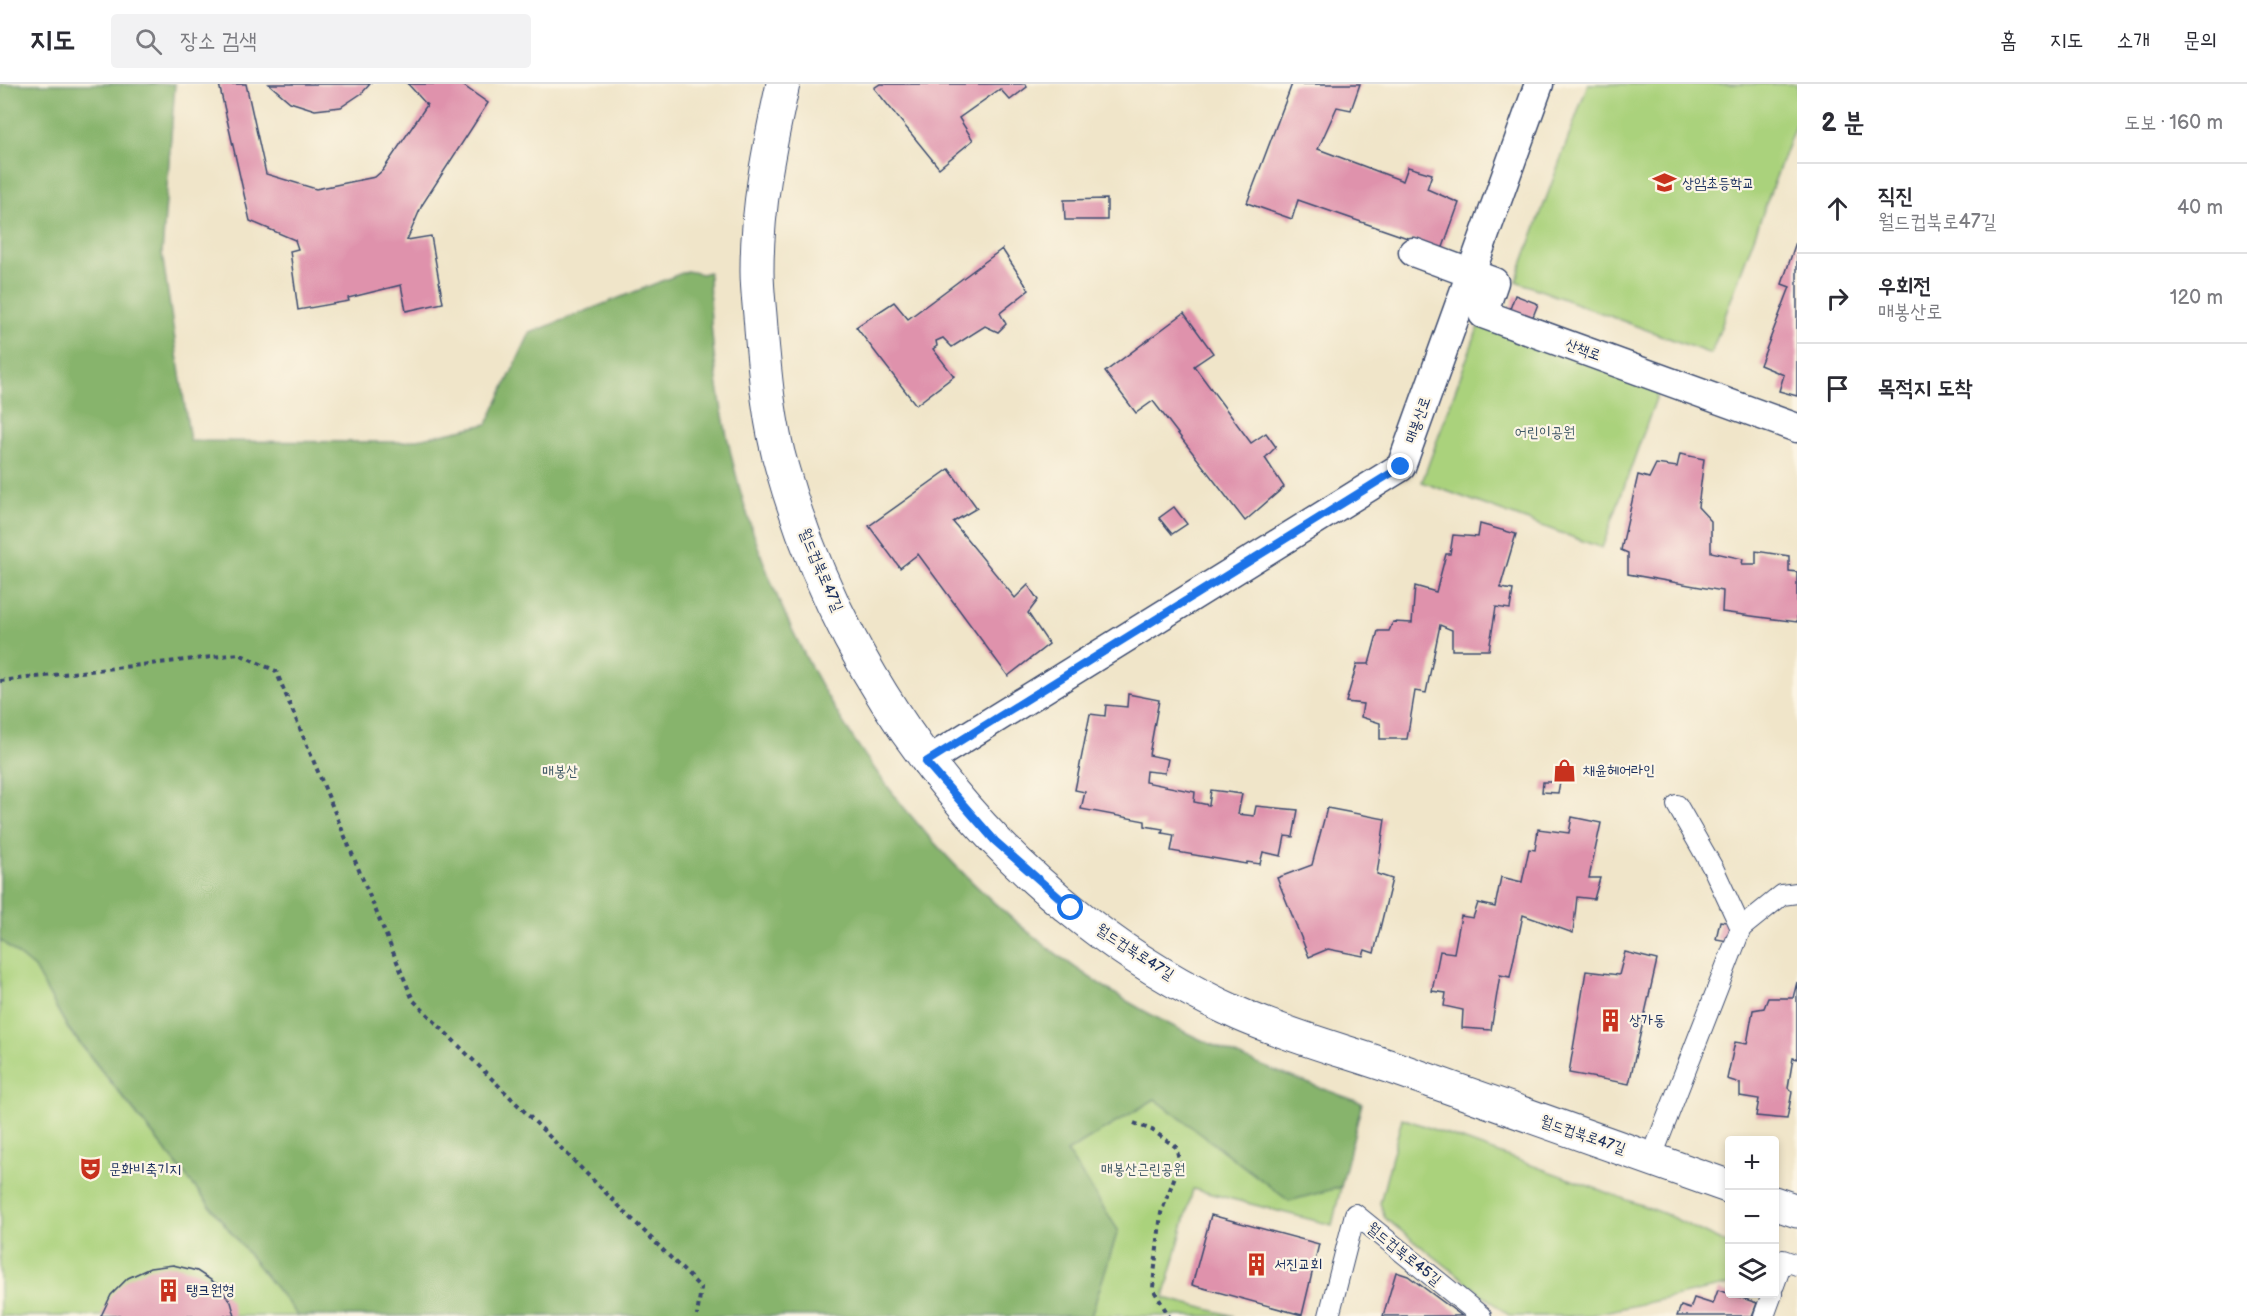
<!DOCTYPE html>
<html lang="ko">
<head>
<meta charset="utf-8">
<style>
	:root { --surface:#fff; --page:#f2f2f3; --text:#2b2b33; --muted:#7c7c81; --line:#e1e1e2 }
	body { margin:0; font-family:"Balsamiq Sans","Poor Story",sans-serif; background:var(--page); color:var(--text) }
	.controls { position:absolute; right:18px; bottom:18px; display:grid; overflow:hidden; border-radius:6px; box-shadow:0 3px 9px #0003 }
	.controls button { width:54px; height:54px; display:grid; place-items:center; padding:0; border:0; border-bottom:2px solid var(--line); background:var(--surface); color:var(--text); font:30px sans-serif }
	.stop { position:absolute; width:18px; height:18px; margin:-14px; border:4px solid #1a73e8; border-radius:50%; background:#fff }
	.stop.end { background:#1a73e8; border-color:#fff; box-shadow:0 2px 6px #0008 }
	.list { margin:0; padding:0; list-style:none }
	h2 { display:flex; justify-content:space-between; align-items:center; height:78px; margin:0; padding:0 24px; font-size:26px }
	h2 small { font-size:20px; font-weight:400; color:var(--muted) }
	.list li { display:grid; grid-template-columns:39px 1fr auto; gap:18px; align-items:center; box-sizing:border-box; height:90px; padding:0 24px; border-top:2px solid var(--line) }
	.list b { display:block; font-size:22px; white-space:nowrap }
	.list p { margin:0; font-size:20px; white-space:nowrap; color:var(--muted) }
	.list em { font-size:20px; font-style:normal; color:var(--muted) }
	.icon { flex:none; width:33px; height:33px; fill:none; stroke:currentColor; stroke-width:2; stroke-linecap:round; stroke-linejoin:round }
	.map { position:relative; flex:none; width:1797px; height:1232px; overflow:hidden }
	header { display:flex; align-items:center; gap:36px; box-sizing:border-box; height:84px; padding:0 30px; background:var(--surface); border-bottom:2px solid var(--line) }
	header strong { font-size:28px }
	nav { display:flex; gap:33px; margin-inline-start:auto; font-size:21px }
	.search { width:420px; height:54px; background:var(--page); display:flex; align-items:center; gap:15px; box-sizing:border-box; padding:0 21px; border-radius:6px; color:var(--muted); font-size:22px }
	main { display:flex }
	aside { flex:1; background:var(--surface) }
	.map>svg:first-child { display:block }
</style>
</head>
<body>
<header>
<strong>지도</strong>
<div class="search"><svg class="icon" aria-label="search" viewBox="0 0 24 24"><circle cx="10" cy="10" r="6"/><path d="M15 15l6 6"/></svg>장소 검색</div>
<nav><a>홈</a><a>지도</a><a>소개</a><a>문의</a></nav>
</header>
<main>
<div class="map">
<svg width="1797" height="1232" viewBox="0 0 1797 1232">
	<rect width="100%" height="100%" fill="#fcf5e5"/>
	<filter id="ink" filterUnits="userSpaceOnUse"><feTurbulence type="fractalNoise" baseFrequency=".0167" numOctaves="2"/><feDisplacementMap in="SourceGraphic" scale="12" xChannelSelector="R" yChannelSelector="G"/><feConvolveMatrix kernelMatrix="1 2 1 2 8 2 1 2 1" color-interpolation-filters="sRGB"/></filter>
	<filter id="wash" filterUnits="userSpaceOnUse"><feTurbulence type="fractalNoise" baseFrequency=".008" numOctaves="4" result="noise"/><feDisplacementMap in="SourceGraphic" scale="24" xChannelSelector="R" yChannelSelector="G"/><feGaussianBlur stdDeviation="1.35" result="paint"/><feColorMatrix in="noise" values="0 0 0 0 0 0 0 0 0 0 0 0 0 0 0 0 0 1.4 0 .05"/><feComposite in="paint" operator="in"/></filter>
	<g filter="url(#wash)">
		<rect width="100%" height="100%" fill="#f0e5c9"/>
		<g fill="#aad27c" stroke="#62806d" stroke-width="1.5">
			<path d="M1588,0H1797V36L1711,270L1516,197Z"/>
			<path d="M1483,230L1663,295L1602,464L1422,398Z"/>
			<path d="M0,856L34,884L68,945L298,1232H0Z"/>
			<path d="M1155,1015L1289,1117L1341,1103L1332,1141L1193,1105L1164,1214L1234,1232H1091L1118,1146L1067,1068Z"/>
			<path d="M1402,1034L1663,1129L1729,1161V1201L1586,1232H1510L1385,1134L1380,1119Z"/>
		</g>
		<path fill="#87b46c" stroke="#517265" stroke-width="1.5" d="M0,0H175L162,169L190,357L404,358L487,340L530,249L687,187L702,190L709,188C712,483 873,766 1127,917C1201,961 1281,990 1362,1019L1341,1103L1289,1117L1155,1015L1067,1068L1118,1146L1091,1232H298L68,944L34,884L0,856Z"/>
		<g id="blocks">
			<g fill="#df92ac">
				<path d="M219,0H246L266,90L316,105L375,93L383,86L427,21L408,0H461L488,19L422,121L407,156L431,152L443,219L406,227L401,201L348,214L349,217L298,226L290,167L298,165L295,156L250,137Z"/>
				<path d="M269,0H370L362,9L341,23L315,26L290,18Z"/>
				<path d="M880,0H1025L1027,3L1010,16L1000,5L959,34L973,56L939,84L874,4Z"/>
				<path d="M1292,0H1360L1351,26L1337,23L1318,65L1403,97L1408,83L1432,90L1427,105L1459,119L1442,166L1298,116L1292,135L1247,119Z"/>
				<path d="M1107,115V136H1065L1064,116Z"/>
				<path d="M1797,155V312L1779,307L1784,291L1760,281L1790,203L1782,200Z"/>
				<path d="M1002,165L1029,206L1000,229L1006,240L998,248L985,242L952,263L943,254L936,257L937,262L933,265L954,292L916,321L856,243L894,218L908,235Z"/>
				<path d="M1515,211L1538,220L1532,235L1510,225Z"/>
				<path d="M1184,229L1213,269L1194,282L1251,359L1266,349L1276,363L1265,374L1284,403L1245,437L1153,317L1136,329L1105,288Z"/>
				<path d="M1680,370L1704,375L1698,423L1711,437V468L1743,475L1742,480H1756V467L1789,472V487L1797,488V538L1722,528L1723,507L1628,490V469L1621,466L1638,391L1649,394L1656,380L1677,383Z"/>
				<path d="M949,385L977,424L953,438L1015,514L1028,501L1038,516L1028,529L1049,560L1008,592L918,470L900,484L869,442Z"/>
				<path d="M1174,423L1187,440L1172,450L1159,434Z"/>
				<path d="M1480,440L1516,450L1500,504L1513,506L1510,525L1496,523L1489,566H1452V546L1440,541L1426,609L1415,607L1407,655H1380V639L1361,633L1363,620L1346,618L1357,580H1369L1378,547H1389L1393,538L1412,539L1415,502L1436,508L1446,470H1450L1453,451L1478,453Z"/>
				<path d="M1128,610L1159,616L1149,671L1168,675L1165,689L1146,687L1145,698L1195,708L1194,718L1209,721L1211,706L1242,710L1238,730L1254,732L1256,722L1298,726L1293,753L1285,752L1281,772L1263,768L1260,780L1247,778V780L1171,767L1174,751L1162,749L1163,745L1145,742V737L1081,725L1085,708L1075,706L1090,630L1105,632L1106,621L1127,623Z"/>
				<path d="M1543,698H1560L1558,709L1542,708Z"/>
				<path d="M1327,724L1385,735L1377,790L1392,795L1374,869L1365,866L1363,872L1328,865L1309,873L1277,794L1312,781Z"/>
				<path d="M1572,733L1601,739L1589,794H1600L1594,815L1577,813L1573,849L1523,831L1510,893L1500,891L1491,946L1462,944L1463,926L1444,922L1446,909L1432,907L1440,867L1454,869L1461,832L1473,834L1478,819L1495,823L1501,793L1522,798L1529,765L1535,766L1538,745L1569,749Z"/>
				<path d="M1720,837L1732,839L1728,857L1716,855Z"/>
				<path d="M1625,868L1657,876L1629,1000L1569,989L1586,887L1619,891Z"/>
				<path d="M1797,898V975L1793,974L1788,1004L1792,1008L1787,1035L1756,1032L1759,1015L1740,1012V999L1727,995L1735,958L1747,960L1753,926L1764,924L1768,914H1793Z"/>
				<path d="M1211,1131L1319,1160L1302,1231L1192,1201Z"/>
				<path d="M173,1181L197,1187L217,1200L231,1218L235,1232H101L111,1211L128,1194L150,1184Z"/>
				<path d="M1396,1188L1408,1192L1462,1232H1383Z"/>
				<path d="M1718,1206L1757,1219L1752,1232H1677L1681,1222L1690,1225L1694,1214L1713,1220Z"/>
			</g>
		</g>
	</g>
	<g filter="url(#ink)">
		<use href="#blocks" fill-opacity="0" stroke="#3b4a6e" stroke-width="1.5"/>
		<g fill="none" stroke-linecap="round" stroke-linejoin="round">
			<defs>
				<g id="service">
					<path d="M1741,844L1782,811L1797,809"/>
					<path d="M1651,1075L1741,844L1714,786L1677,721"/>
					<path d="M1774,1201L1783,1176L1797,1181"/>
					<path d="M1329,1232L1355,1130L1481,1232"/>
					<path d="M1764,1232L1772,1210"/>
				</g>
				<g id="pedestrian">
					<path d="M1413,168L1494,198L1483,230L1797,344"/>
					<path d="M926,678L1401,383L1539,0"/>
				</g>
				<g id="minor">
					<path d="M783,0C769,64 757,122 757,187C757,207 760,226 761,245C765,291 769,340 782,384C848,618 1015,829 1239,930C1291,953 1349,968 1403,987C1512,1026 1621,1065 1730,1103"/>
					<path d="M1774,1119L1797,1127"/>
				</g>
			</defs>
			<use href="#service" stroke="#3b4a6e" stroke-width="22"/>
			<use href="#pedestrian" stroke="#3b4a6e" stroke-width="31"/>
			<use href="#minor" stroke="#3b4a6e" stroke-width="35"/>
			<g stroke="#3b4a6e" stroke-width="4" stroke-dasharray="4.5 4.5" stroke-linecap="butt">
				<path d="M0,597L239,570L276,587L413,916L701,1204L697,1232"/>
				<path d="M1134,1039L1152,1046L1176,1063L1180,1079L1161,1129L1154,1191L1153,1205L1169,1232"/>
			</g>
			<use href="#service" stroke="#fff" stroke-width="20"/>
			<use href="#pedestrian" stroke="#fff" stroke-width="28"/>
			<use href="#minor" stroke="#fff" stroke-width="33"/>
		</g>
	</g>
	<g fill="none" stroke-linecap="round" stroke-linejoin="round" filter="url(#ink)">
		<path stroke="#1a73e8" stroke-width="8" d="M1071,824L995,757L926,678L1401,383"/>
	</g>
	<defs>
		<symbol id="school-bare" viewBox="-9 -9 18 18"><path d="M0-5L7-2L0 1L-7-2ZM-4 1L0 2.5L4 1V4Q0 6-4 4Z" fill="#c8321e" stroke="#fcf5e5" stroke-width="2.5" paint-order="stroke"/></symbol>
		<symbol id="shop-bare" viewBox="-9 -9 18 18"><path d="M-5-2.5h2.3a2.7 3.5 0 0 1 5.4 0H5L5.5 6h-11ZM-1.5-2.5h3a1.5 2.3 0 0 0-3 0Z" fill="#c8321e" stroke="#fcf5e5" stroke-width="2.5" paint-order="stroke"/></symbol>
		<symbol id="building-bare" viewBox="-9 -9 18 18"><path d="M-4-6H4V6H1V3H-1V6H-4ZM-2.5-4.3h1.7v1.8h-1.7ZM.8-4.3h1.7v1.8H.8ZM-2.5-1h1.7V.8h-1.7ZM.8-1h1.7V.8H.8Z" fill="#c8321e" stroke="#fcf5e5" stroke-width="2.5" paint-order="stroke"/></symbol>
		<symbol id="theatre-bare" viewBox="-9 -9 18 18"><path d="M-5-5.5Q0-4 5-5.5V0Q5 5 0 6Q-5 5-5 0ZM-3.3-2.5H-1v1.5H-3.3ZM1-2.5H3.3v1.5H1ZM-2.8 1Q0 5.5 2.8 1Z" fill="#c8321e" stroke="#fcf5e5" stroke-width="2.5" paint-order="stroke"/></symbol>
	</defs>
	<g fill-rule="evenodd">
		<use href="#school-bare" x="1648" y="82" width="33" height="33"/>
		<use href="#shop-bare" x="1548" y="670" width="33" height="33"/>
		<use href="#building-bare" x="1594" y="920" width="33" height="33"/>
		<use href="#theatre-bare" x="74" y="1068" width="33" height="33"/>
		<use href="#building-bare" x="1240" y="1164" width="33" height="33"/>
		<use href="#building-bare" x="152" y="1190" width="33" height="33"/>
	</g>
	<g text-anchor="middle" dominant-baseline="central" stroke-width="4.5" stroke-linejoin="round" paint-order="stroke">
		<g font-size="15" fill="#1b2f5e" stroke="#fcf5e5" text-anchor="start">
			<text x="1682" y="99">상암초등학교</text>
			<text x="1583" y="686">채윤헤어라인</text>
			<text x="1629" y="936">상가동</text>
			<text x="109" y="1085">문화비축기지</text>
			<text x="1274" y="1180">서진교회</text>
			<text x="186" y="1206">탱크원형</text>
		</g>
		<g font-size="15" fill="#1b2f5e" stroke="#fcf5e5">
			<text transform="translate(1583 266) rotate(20)">산책로</text>
			<text transform="translate(1418 336) rotate(-70)">매봉산로</text>
			<text transform="translate(821 486) rotate(67)">월드컵북로47길</text>
			<text transform="translate(1135 868) rotate(33)">월드컵북로47길</text>
			<text transform="translate(1583 1051) rotate(19)">월드컵북로47길</text>
			<text transform="translate(1404 1170) rotate(39)">월드컵북로45길</text>
		</g>
		<g font-size="15" fill="#3f5866" stroke="#fcf5e5">
			<text x="1545" y="348">어린이공원</text>
			<text x="560" y="687">매봉산</text>
			<text x="1143" y="1085">매봉산근린공원</text>
		</g>
	</g>
</svg>
<div class="controls">
<button>+</button>
<button>−</button>
<button><svg class="icon" aria-label="layers" viewBox="0 0 24 24"><path d="M12 4l9 5-9 5-9-5zM3 14l9 5 9-5"/></svg></button>
</div>
<div class="stop" style="left:1071px;top:824px"></div>
<div class="stop end" style="left:1401px;top:383px"></div>
</div>
<aside>
<h2>2 분<small>도보 · 160 m</small></h2>
<ul class="list">
<li><svg class="icon" aria-label="ahead" viewBox="0 0 24 24"><path d="M12 20V5M6 11l6-6 6 6"/></svg><div><b>직진</b><p>월드컵북로47길</p></div><em>40 m</em></li>
<li><svg class="icon" aria-label="right" viewBox="0 0 24 24"><path d="M7 20v-9h11M14 6l5 5-5 5"/></svg><div><b>우회전</b><p>매봉산로</p></div><em>120 m</em></li>
<li><svg class="icon" aria-label="arrive" viewBox="0 0 24 24"><path d="M6 21V4h12l-3 4 3 4H6"/></svg><div><b>목적지 도착</b></div></li>
</ul>
</aside>
</main>
</body>
</html>
